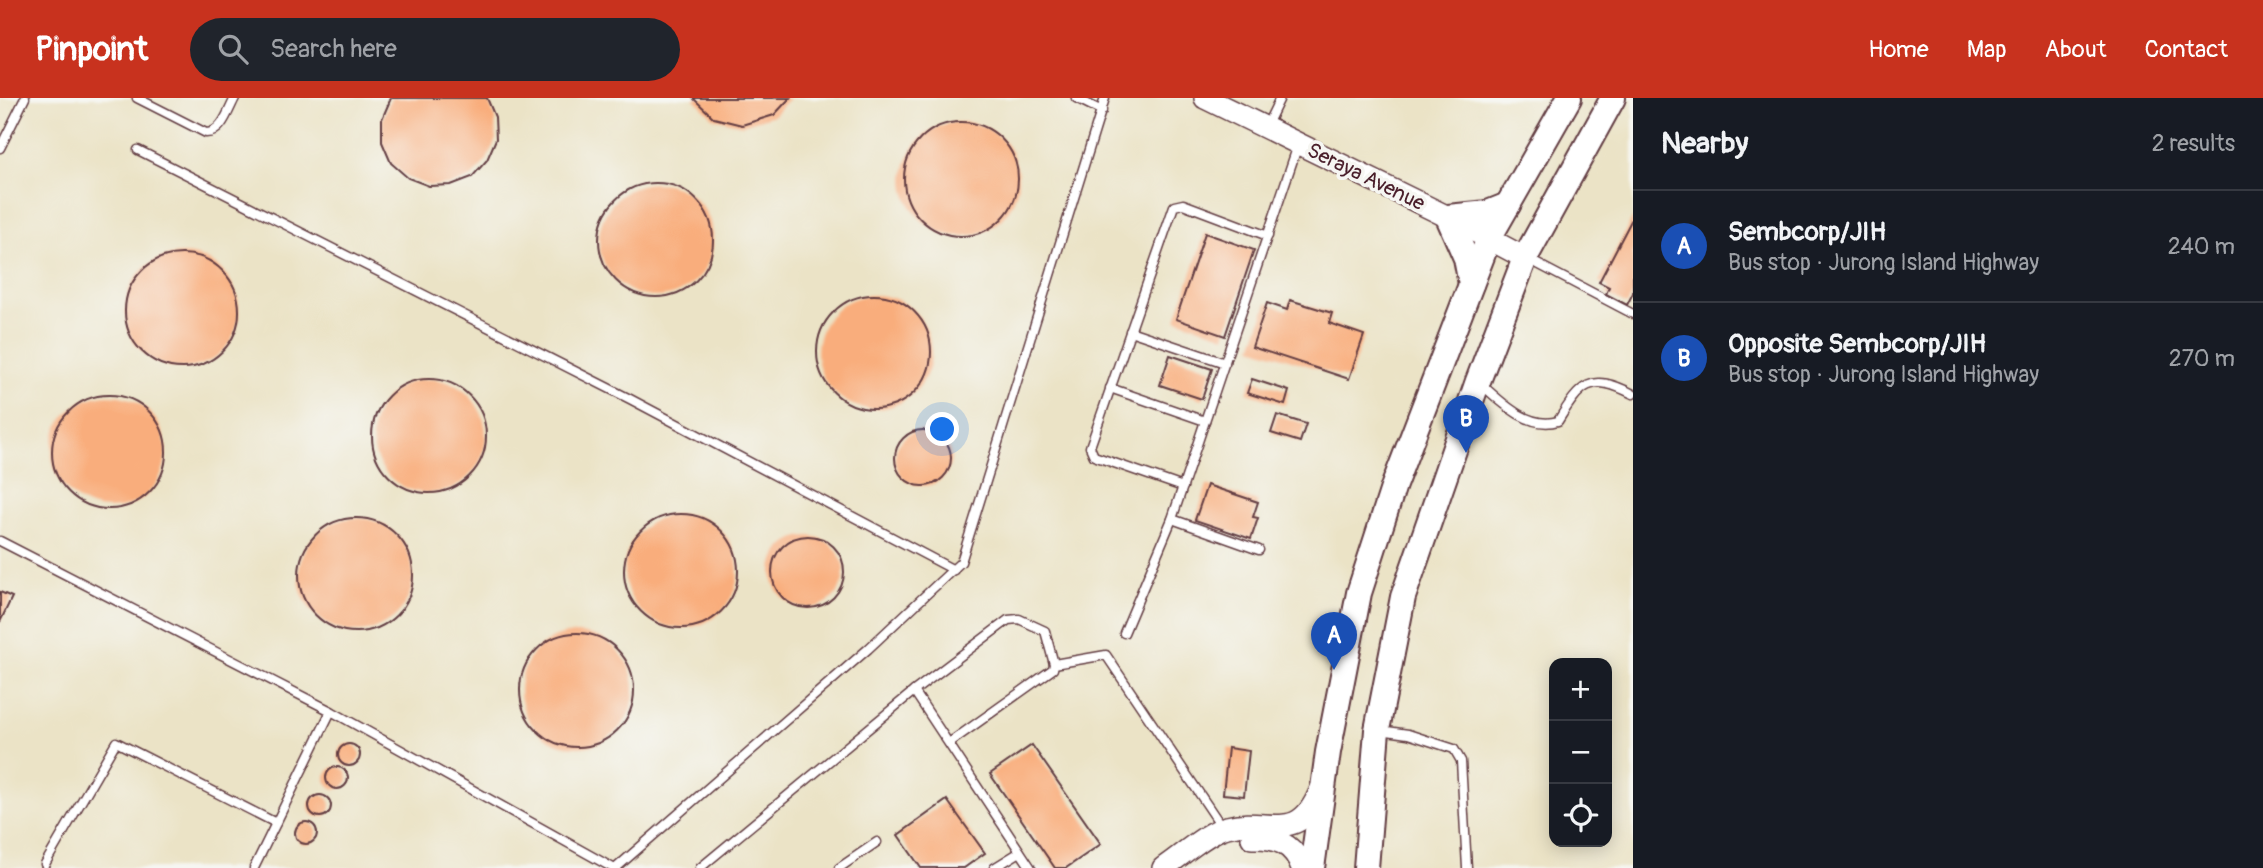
<!DOCTYPE html>
<html lang="en">
<head>
<meta charset="utf-8">
<style>
	:root { --surface:#171b24; --page:#20242c; --text:#f1f3f6; --muted:#9ea1a6; --line:#363941; --accent:#c8321e }
	body { margin:0; font-family:Pangolin,sans-serif; background:var(--page); color:var(--text) }
	.controls { position:absolute; right:21px; bottom:21px; display:grid; overflow:hidden; border-radius:14px; box-shadow:0 4px 18px #0003 }
	.controls button { width:63px; height:63px; display:grid; place-items:center; padding:0; border:0; border-bottom:2px solid var(--line); background:var(--surface); color:var(--text); font:35px sans-serif }
	.you { position:absolute; left:943px; top:332px; width:24px; height:24px; margin:-18px; border:5px solid #fff; border-radius:50%; background:#1a73e8; box-shadow:0 0 0 10px #1a73e833 }
	.badge { display:grid; place-items:center; width:46px; height:46px; border-radius:50%; background:var(--accent); color:#fff; font-size:23px; font-weight:700 }
	.pin { position:absolute; translate:-50% -58px; filter:drop-shadow(0 2px 4px #0008) }
	.pin::after { content:''; position:absolute; top:37px; width:24px; height:21px; background:inherit; clip-path:polygon(0 0,100% 0,50% 100%) }
	.list { margin:0; padding:0; list-style:none }
	h2 { display:flex; justify-content:space-between; align-items:center; height:91px; margin:0; padding:0 28px; font-size:30px }
	h2 small { font-size:23px; font-weight:400; color:var(--muted) }
	.list li { display:grid; grid-template-columns:46px 1fr auto; gap:21px; align-items:center; box-sizing:border-box; height:112px; padding:0 28px; border-top:2px solid var(--line) }
	.list b { display:block; font-size:26px; white-space:nowrap }
	.list p { margin:0; font-size:23px; white-space:nowrap; color:var(--muted) }
	.list em { font-size:23px; font-style:normal; color:var(--muted) }
	.icon { flex:none; width:38px; height:38px; fill:none; stroke:currentColor; stroke-width:2; stroke-linecap:round; stroke-linejoin:round }
	.map { position:relative; flex:none; width:1633px; height:770px; overflow:hidden }
	header { display:flex; align-items:center; gap:42px; box-sizing:border-box; height:98px; padding:0 35px; background:var(--accent); color:#fff }
	header strong { font-size:33px }
	nav { display:flex; gap:38px; margin-inline-start:auto; font-size:24px }
	.search { width:490px; height:63px; background:var(--page); display:flex; align-items:center; gap:18px; box-sizing:border-box; padding:0 24px; border-radius:38px; color:var(--muted); font-size:26px }
	main { display:flex }
	aside { flex:1; background:var(--surface) }
	.map>svg:first-child { display:block }
</style>
</head>
<body>
<header>
<strong>Pinpoint</strong>
<div class="search"><svg class="icon" aria-label="search" viewBox="0 0 24 24"><circle cx="10" cy="10" r="6"/><path d="M15 15l6 6"/></svg>Search here</div>
<nav><a>Home</a><a>Map</a><a>About</a><a>Contact</a></nav>
</header>
<main>
<div class="map">
<svg width="1633" height="770" viewBox="0 0 1633 770">
	<rect width="100%" height="100%" fill="#f6f6f2"/>
	<filter id="ink" filterUnits="userSpaceOnUse"><feTurbulence type="fractalNoise" baseFrequency=".0143" numOctaves="2"/><feDisplacementMap in="SourceGraphic" scale="14" xChannelSelector="R" yChannelSelector="G"/><feConvolveMatrix kernelMatrix="1 2 1 2 8 2 1 2 1" color-interpolation-filters="sRGB"/></filter>
	<filter id="wash" filterUnits="userSpaceOnUse"><feTurbulence type="fractalNoise" baseFrequency=".00686" numOctaves="4" result="noise"/><feDisplacementMap in="SourceGraphic" scale="28" xChannelSelector="R" yChannelSelector="G"/><feGaussianBlur stdDeviation="1.57" result="paint"/><feColorMatrix in="noise" values="0 0 0 0 0 0 0 0 0 0 0 0 0 0 0 0 0 1.4 0 .05"/><feComposite in="paint" operator="in"/></filter>
	<g filter="url(#wash)">
		<rect width="100%" height="100%" fill="#ebe3c6"/>
		<g id="blocks">
			<g fill="#f9ad7c">
				<path d="M391,0H487L495,19L496,41L487,62L472,79L451,87L429,88L408,80L391,65L382,44V21Z"/>
				<path d="M693,0H790L774,17L742,27L714,20Z"/>
				<circle cx="961" cy="81" r="57"/>
				<circle cx="656" cy="142" r="57"/>
				<path d="M1633,119V195L1627,207L1606,196L1609,189L1599,184Z"/>
				<path d="M1205,135L1254,152L1225,238L1176,221Z"/>
				<circle cx="182" cy="213" r="57"/>
				<circle cx="874" cy="254" r="57"/>
				<path d="M1290,202L1332,215L1329,225L1364,237L1349,281L1252,249L1267,205L1287,212Z"/>
				<path d="M1170,257L1212,271L1202,301L1160,287Z"/>
				<path d="M1252,281L1289,293L1285,307L1247,295Z"/>
				<circle cx="429" cy="338" r="57"/>
				<circle cx="109" cy="354" r="57"/>
				<path d="M1277,317L1306,326L1300,344L1271,335Z"/>
				<circle cx="923" cy="360" r="28"/>
				<path d="M1207,387L1258,404L1253,419L1258,420L1251,441L1195,422Z"/>
				<circle cx="681" cy="473" r="57"/>
				<circle cx="356" cy="477" r="57"/>
				<circle cx="808" cy="474" r="36"/>
				<path d="M0,494L12,499L0,524Z"/>
				<circle cx="577" cy="592" r="57"/>
				<circle cx="349" cy="657" r="11"/>
				<path d="M1032,647L1101,746L1066,770H1055L990,676Z"/>
				<path d="M1228,650L1249,653L1244,698L1223,696Z"/>
				<circle cx="337" cy="680" r="11"/>
				<circle cx="320" cy="708" r="11"/>
				<path d="M947,702L985,755L964,770H921L898,737Z"/>
				<circle cx="306" cy="735" r="11"/>
			</g>
		</g>
	</g>
	<g filter="url(#ink)">
		<use href="#blocks" fill-opacity="0" stroke="#623c42" stroke-width="2"/>
		<g fill="none" stroke-linecap="round" stroke-linejoin="round">
			<defs>
				<g id="lane">
					<path d="M137,0L206,35C222,35 228,13 235,0"/>
					<path d="M1076,0L1102,13"/>
					<path d="M1266,29L1280,0"/>
					<path d="M0,50L25,0"/>
					<path d="M138,52L630,301L954,472"/>
					<path d="M1528,161L1633,216"/>
					<path d="M1130,233L1225,265"/>
					<path d="M1480,285C1500,303 1528,332 1558,323C1581,286 1590,274 1633,296"/>
					<path d="M1110,290L1205,323"/>
					<path d="M1183,389L1094,358L1090,349L1174,108L1183,106L1268,138"/>
					<path d="M1172,421L1259,452"/>
					<path d="M0,443L331,613L613,770"/>
					<path d="M1124,535L1172,421L1298,47"/>
					<path d="M1054,566L1106,557L1222,729"/>
					<path d="M914,593L1031,770"/>
					<path d="M1380,632L1408,636L1454,651L1461,663L1467,770"/>
					<path d="M45,766L116,644L276,725"/>
					<path d="M254,770L331,613"/>
					<path d="M616,770L868,551L961,464L1105,0"/>
					<path d="M700,770L914,593L1008,522L1019,521L1045,533L1054,566L1053,571L949,645"/>
					<path d="M839,770L877,744"/>
					<path d="M994,770L1020,754"/>
				</g>
				<g id="secondary">
					<path d="M1205,0L1448,119L1525,160"/>
					<path d="M1252,740C1276,739 1294,746 1302,770"/>
					<path d="M1163,770C1180,759 1208,733 1227,729C1268,718 1298,748 1320,693"/>
				</g>
				<g id="primary">
					<path d="M1471,186L1466,160L1448,119L1488,115L1508,107"/>
					<path d="M1312,770L1328,654L1359,495L1394,387L1489,140L1569,0"/>
					<path d="M1366,770L1377,632L1403,499L1478,283L1525,160L1613,0"/>
				</g>
			</defs>
			<use href="#lane" stroke="#623c42" stroke-width="11"/>
			<use href="#secondary" stroke="#623c42" stroke-width="24"/>
			<use href="#primary" stroke="#623c42" stroke-width="28"/>
			<use href="#lane" stroke="#fff" stroke-width="8"/>
			<use href="#secondary" stroke="#fff" stroke-width="21"/>
			<use href="#primary" stroke="#fff" stroke-width="24"/>
		</g>
	</g>
	<g text-anchor="middle" dominant-baseline="central" stroke-width="7" stroke-linejoin="round" paint-order="stroke">
		<g font-size="21" fill="#4a1f2b" stroke="#f6f6f2">
			<text transform="translate(1366 79) rotate(26)">Seraya Avenue</text>
		</g>
	</g>
</svg>
<div class="controls">
<button>+</button>
<button>−</button>
<button><svg class="icon" aria-label="locate" viewBox="0 0 24 24"><circle cx="12" cy="12" r="6"/><path d="M12 2v4M12 18v4M2 12h4M18 12h4"/></svg></button>
</div>
<div class="you"></div>
<div class="pin badge" style="left:1334px;top:572px;background:#1a4fb4">A</div>
<div class="pin badge" style="left:1466px;top:355px;background:#1a4fb4">B</div>
</div>
<aside>
<h2>Nearby<small>2 results</small></h2>
<ul class="list">
<li><span class="badge" style="background:#1a4fb4">A</span><div><b>Sembcorp/JIH</b><p>Bus stop · Jurong Island Highway</p></div><em>240 m</em></li>
<li><span class="badge" style="background:#1a4fb4">B</span><div><b>Opposite Sembcorp/JIH</b><p>Bus stop · Jurong Island Highway</p></div><em>270 m</em></li>
</ul>
</aside>
</main>
</body>
</html>
